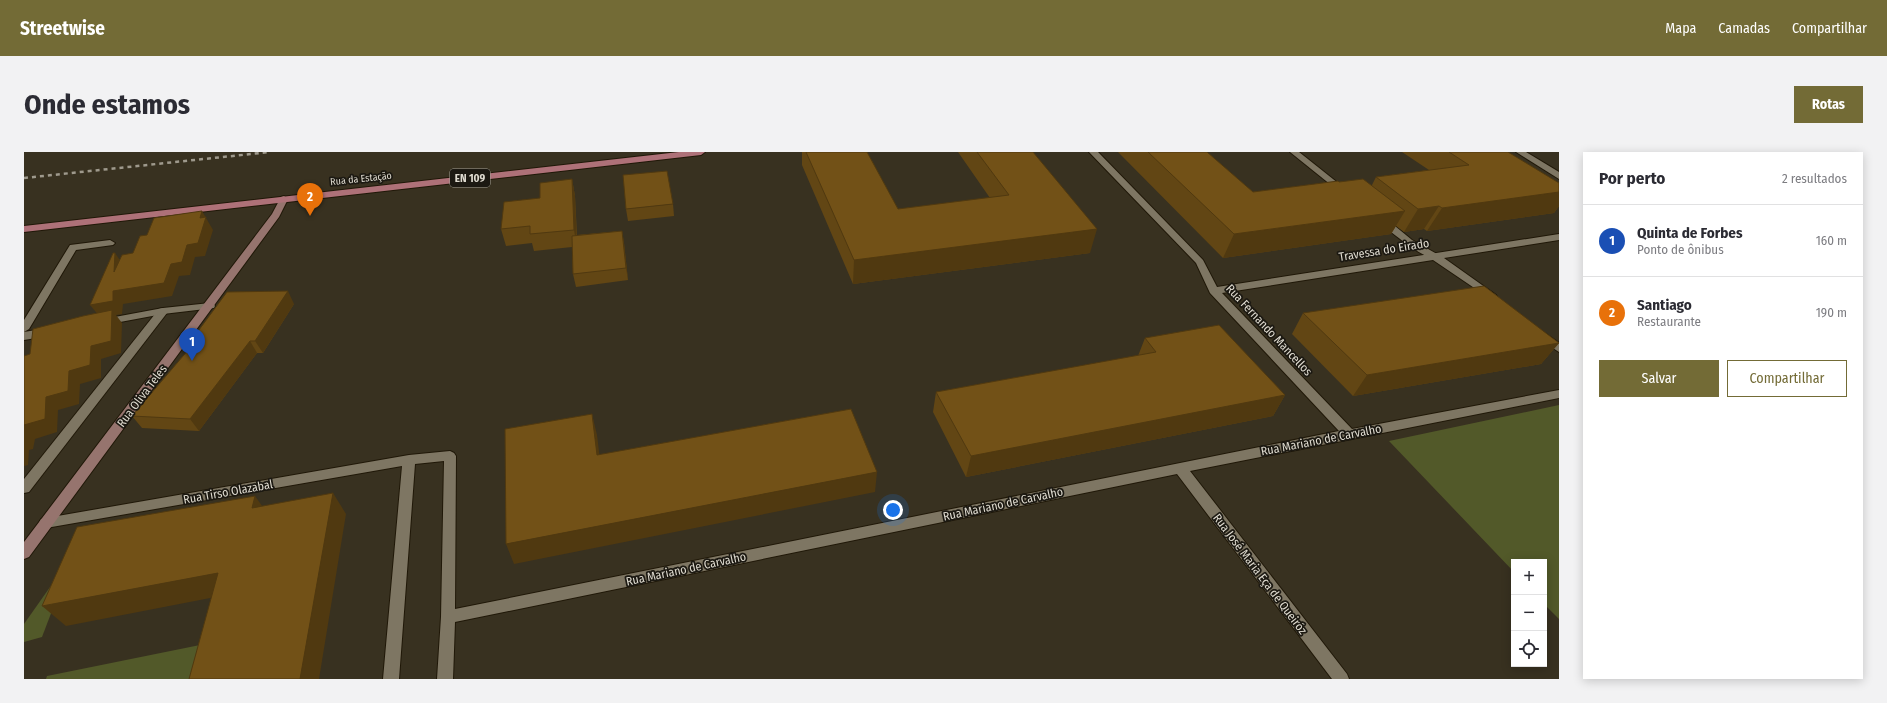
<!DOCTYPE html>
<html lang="pt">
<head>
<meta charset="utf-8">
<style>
	:root { --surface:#fff; --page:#f2f2f3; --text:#2b2b33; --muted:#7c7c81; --line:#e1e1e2; --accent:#736b36 }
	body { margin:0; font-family:"Fira Sans Condensed",sans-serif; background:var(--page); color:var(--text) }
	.controls { position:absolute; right:12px; bottom:12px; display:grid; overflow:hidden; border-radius:0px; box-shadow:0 2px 10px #0003 }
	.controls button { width:36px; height:36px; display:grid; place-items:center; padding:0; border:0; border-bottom:1px solid var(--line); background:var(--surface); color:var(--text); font:20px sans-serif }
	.you { position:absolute; left:869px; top:358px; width:14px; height:14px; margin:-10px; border:3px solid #fff; border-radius:50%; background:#1a73e8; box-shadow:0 0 0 6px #1a73e833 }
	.badge { display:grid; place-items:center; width:26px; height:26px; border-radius:50%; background:var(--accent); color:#fff; font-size:13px; font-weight:700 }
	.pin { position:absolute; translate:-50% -33px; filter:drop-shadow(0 1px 2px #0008) }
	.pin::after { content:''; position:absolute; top:21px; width:14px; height:12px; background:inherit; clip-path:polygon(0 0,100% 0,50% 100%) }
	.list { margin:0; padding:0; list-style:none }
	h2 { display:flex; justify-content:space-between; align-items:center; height:52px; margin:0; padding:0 16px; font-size:17px }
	h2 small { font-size:13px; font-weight:400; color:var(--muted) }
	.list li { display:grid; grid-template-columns:26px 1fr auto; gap:12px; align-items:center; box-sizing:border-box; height:72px; padding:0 16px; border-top:1px solid var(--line) }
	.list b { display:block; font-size:15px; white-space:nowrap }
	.list p { margin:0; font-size:13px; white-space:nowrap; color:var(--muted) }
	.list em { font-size:13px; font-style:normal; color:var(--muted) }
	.actions { display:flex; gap:8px; padding:12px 16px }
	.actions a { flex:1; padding:9px 0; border:1px solid var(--accent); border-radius:0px; text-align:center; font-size:14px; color:var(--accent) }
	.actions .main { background:var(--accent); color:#fff }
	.icon { flex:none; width:22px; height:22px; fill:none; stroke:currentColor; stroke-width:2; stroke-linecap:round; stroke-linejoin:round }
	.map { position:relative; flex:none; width:1535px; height:527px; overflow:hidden; border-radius:0px }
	header { display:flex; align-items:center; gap:24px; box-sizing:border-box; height:56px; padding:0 20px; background:var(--accent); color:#fff }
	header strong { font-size:19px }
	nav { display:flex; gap:22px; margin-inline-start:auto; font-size:14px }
	.intro { display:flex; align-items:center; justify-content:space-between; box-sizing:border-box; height:96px; padding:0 24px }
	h1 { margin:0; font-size:28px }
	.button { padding:10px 18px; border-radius:0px; background:var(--accent); color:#fff; font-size:14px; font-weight:700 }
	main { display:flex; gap:24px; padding:0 24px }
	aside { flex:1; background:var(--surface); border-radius:0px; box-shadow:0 2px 10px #0003 }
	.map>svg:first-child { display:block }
</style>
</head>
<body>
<header>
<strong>Streetwise</strong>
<nav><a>Mapa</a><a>Camadas</a><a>Compartilhar</a></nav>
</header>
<div class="intro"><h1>Onde estamos</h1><a class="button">Rotas</a></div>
<main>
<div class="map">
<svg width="1535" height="527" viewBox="0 0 1535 527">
	<rect width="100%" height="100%" fill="#383120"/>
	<g fill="#525929">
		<path d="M1535,253V467L1520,452V410H1490V420L1365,289Z"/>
		<path d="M50,401L18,485L0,490V472Z"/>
		<path d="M176,493L167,527H22L23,524Z"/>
	</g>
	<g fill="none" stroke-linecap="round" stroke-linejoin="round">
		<defs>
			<path id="service" d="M139,156L144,159L143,161L5,340L0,341V327L135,157Z"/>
			<g id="pedestrian">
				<path d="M1266,0H1275L1324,39L1323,41H1317Z"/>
				<path d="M1357,64L1360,65L1388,88L1413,102L1415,104L1413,106C1400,109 1365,78 1354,69L1352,67L1354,65Z"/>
			</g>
			<g id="minor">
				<path d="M1065,0H1074L1179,108L1193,135L1535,82V88L1420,106L1472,143L1473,145L1468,148L1409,108L1198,141L1328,277L1535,238V246L1166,319L1323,522L1325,527H1308L1153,322L431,470L429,527H413L417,465L420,309L391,312L375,527H359L378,314L22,376L17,375L15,371L17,367L22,366L385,303L426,299L430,301L432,304L431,457L1315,279L1186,141L1172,111Z"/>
				<path d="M1492,0H1502L1535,20V27Z"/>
				<path d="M86,88L91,91L89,93L52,98L5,177L0,180L24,176L29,180L24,184L0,188V168L46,93Z"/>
				<path d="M186,151L190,152L191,154L190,156L139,162L80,173L75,170L80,167L139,156Z"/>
				<path d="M1519,180L1535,191V200L1515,187L1514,184Z"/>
			</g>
			<path id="secondary" d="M260,44L264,47L255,65L5,405L0,407V390L248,62L257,45Z"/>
			<path id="primary" d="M655,0H681L677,3L0,80V74Z"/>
		</defs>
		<use href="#service" stroke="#201808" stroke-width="2"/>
		<use href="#pedestrian" stroke="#201808" stroke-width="2"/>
		<use href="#minor" stroke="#201808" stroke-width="2"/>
		<use href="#secondary" stroke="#201808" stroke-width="2"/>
		<use href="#primary" stroke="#201808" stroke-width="2"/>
		<use href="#service" fill="#7e7663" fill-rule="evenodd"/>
		<use href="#pedestrian" fill="#7e7663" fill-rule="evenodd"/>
		<use href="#minor" fill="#7e7663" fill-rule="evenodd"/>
		<use href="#secondary" fill="#96746e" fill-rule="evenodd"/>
		<use href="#primary" fill="#ae7178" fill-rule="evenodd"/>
		<path stroke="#9e998c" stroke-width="2.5" stroke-dasharray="4 4" stroke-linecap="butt" d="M0,26L246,0"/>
	</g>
	<g fill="#624614">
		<path d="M778,0H843L874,57L966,46L934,0H1009L1066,101L829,132L778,13Z"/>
		<path d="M1094,0H1183L1229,40L1315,30L1348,33L1352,25L1405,18L1378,0H1484L1535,31V54L1530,61L1403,79L1400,77L1380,80L1372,74L1367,82L1199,106Z"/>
		<path d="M548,27L551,44L553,83L598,79L600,91L604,128L552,135L549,122L548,95L510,99L508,91L482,94L477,77L516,46Z"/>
		<path d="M649,52L650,64L604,69L602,57Z"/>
		<path d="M270,152L239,201H233L175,279L118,276L108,264L168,193L166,190Z"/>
		<path d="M1279,161L1535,191L1517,212L1329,244L1268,182Z"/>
		<path d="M1121,186L1261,243L1249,264L942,325L909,260L912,240L1114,204Z"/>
	</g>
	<g fill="#503910">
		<path d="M548,27L551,44L553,95L550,78Z"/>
		<path d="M1535,40V54L1530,61L1403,79L1418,56Z"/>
		<path d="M1415,54L1400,77L1380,80L1394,57Z"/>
		<path d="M178,59L189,78L181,104L171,105L166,123L155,124L148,144L99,152L98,162L92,163L98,171L97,201L77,207V226L56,232L55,252L34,258L33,280L11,287L9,297L5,298L4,313L0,314V273L22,245L67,194L76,165L66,153L89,139L147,112L163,93L176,66Z"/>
		<path d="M1381,59L1367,82L1199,106L1210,82Z"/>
		<path d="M1073,77L1066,101L829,132L830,108Z"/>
		<path d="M598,79L600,91L604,128L602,116Z"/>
		<path d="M91,101L100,114L90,120Z"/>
		<path d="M264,139L270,152L239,201L231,189Z"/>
		<path d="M226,189L233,201L175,279L166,267Z"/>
		<path d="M1535,191L1517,212L1329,244L1343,223Z"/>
		<path d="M1261,243L1249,264L942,325L947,304Z"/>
		<path d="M568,262L573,283L578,324L573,303Z"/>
		<path d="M853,320L851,340L490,412L482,392Z"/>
		<path d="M309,341L322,362L295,527H276Z"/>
		<path d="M231,344L246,365L228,356Z"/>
		<path d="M194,421L212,441L42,474L18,454Z"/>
	</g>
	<g fill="#725117" stroke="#503910">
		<path d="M782,0H843L874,57L985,43L953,0H1009L1073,77L830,108Z"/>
		<path d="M1124,0H1183L1229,40L1314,29L1315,30L1339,27L1381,59L1210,82Z"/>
		<path d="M1425,0H1484L1535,31V40L1418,56L1415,54L1394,57L1352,25L1445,13Z"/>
		<path d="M643,19L649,52L602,57L599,23Z"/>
		<path d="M548,27L550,78L506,82V74L477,77L480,50L516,46V31Z"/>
		<path d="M178,59L176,66L182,65L174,91L163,93L158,110L147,112L140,131L89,139V149L66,153L89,101H91L90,120L98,103L109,101L116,84L123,83L130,66Z"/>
		<path d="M598,79L602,116L549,122L548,84Z"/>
		<path d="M1460,134L1535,191L1343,223L1279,161Z"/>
		<path d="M264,139L231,189H226L166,267L108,264L171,190H166L203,140Z"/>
		<path d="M88,158L87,189L67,194L66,213L45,219L44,239L22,245L21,267L0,273V204L6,202L9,177L59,164Z"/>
		<path d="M1195,173L1261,243L947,304L912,240L1132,200L1121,186Z"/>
		<path d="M827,257L853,320L482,392L481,277L568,262L573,303Z"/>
		<path d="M309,341L276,527H165L194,421L18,454L53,375L231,344L228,356Z"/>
	</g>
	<g text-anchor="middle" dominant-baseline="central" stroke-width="3.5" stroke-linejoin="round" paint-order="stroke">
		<g font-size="10" fill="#dfdbd0" stroke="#1c1912">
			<text transform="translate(337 27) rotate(-6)">Rua da Estação</text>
		</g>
		<rect fill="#1c1912" stroke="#a4a197" stroke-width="1" x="426" y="17" width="40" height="18" rx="3"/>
		<g font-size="11" font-weight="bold" fill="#dfdbd0">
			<text x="446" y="26">EN 109</text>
		</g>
		<g font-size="12" fill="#dfdbd0" stroke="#1c1912">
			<text transform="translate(1360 98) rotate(-9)">Travessa do Eirado</text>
			<text transform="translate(1245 178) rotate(47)">Rua Fernando Mancellos</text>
			<text transform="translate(118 244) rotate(-53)">Rua Oliva Teles</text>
			<text transform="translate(1297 288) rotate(-11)">Rua Mariano de Carvalho</text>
			<text transform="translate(204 340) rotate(-10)">Rua Tirso Olazabal</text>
			<text transform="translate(979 352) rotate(-12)">Rua Mariano de Carvalho</text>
			<text transform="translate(662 417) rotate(-12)">Rua Mariano de Carvalho</text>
			<text transform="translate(1236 422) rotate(53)">Rua José Maria Eça de Queiróz</text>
		</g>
	</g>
</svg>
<div class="controls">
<button>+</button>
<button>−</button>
<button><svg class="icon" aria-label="locate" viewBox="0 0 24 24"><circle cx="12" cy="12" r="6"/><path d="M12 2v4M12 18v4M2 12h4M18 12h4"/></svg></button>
</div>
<div class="you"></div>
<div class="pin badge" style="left:168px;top:209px;background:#1a4fb4">1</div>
<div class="pin badge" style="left:286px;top:64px;background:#e8710a">2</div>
</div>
<aside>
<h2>Por perto<small>2 resultados</small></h2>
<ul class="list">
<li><span class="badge" style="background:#1a4fb4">1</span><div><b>Quinta de Forbes</b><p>Ponto de ônibus</p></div><em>160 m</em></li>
<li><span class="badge" style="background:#e8710a">2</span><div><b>Santiago</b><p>Restaurante</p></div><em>190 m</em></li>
</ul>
<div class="actions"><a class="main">Salvar</a><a>Compartilhar</a></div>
</aside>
</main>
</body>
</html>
